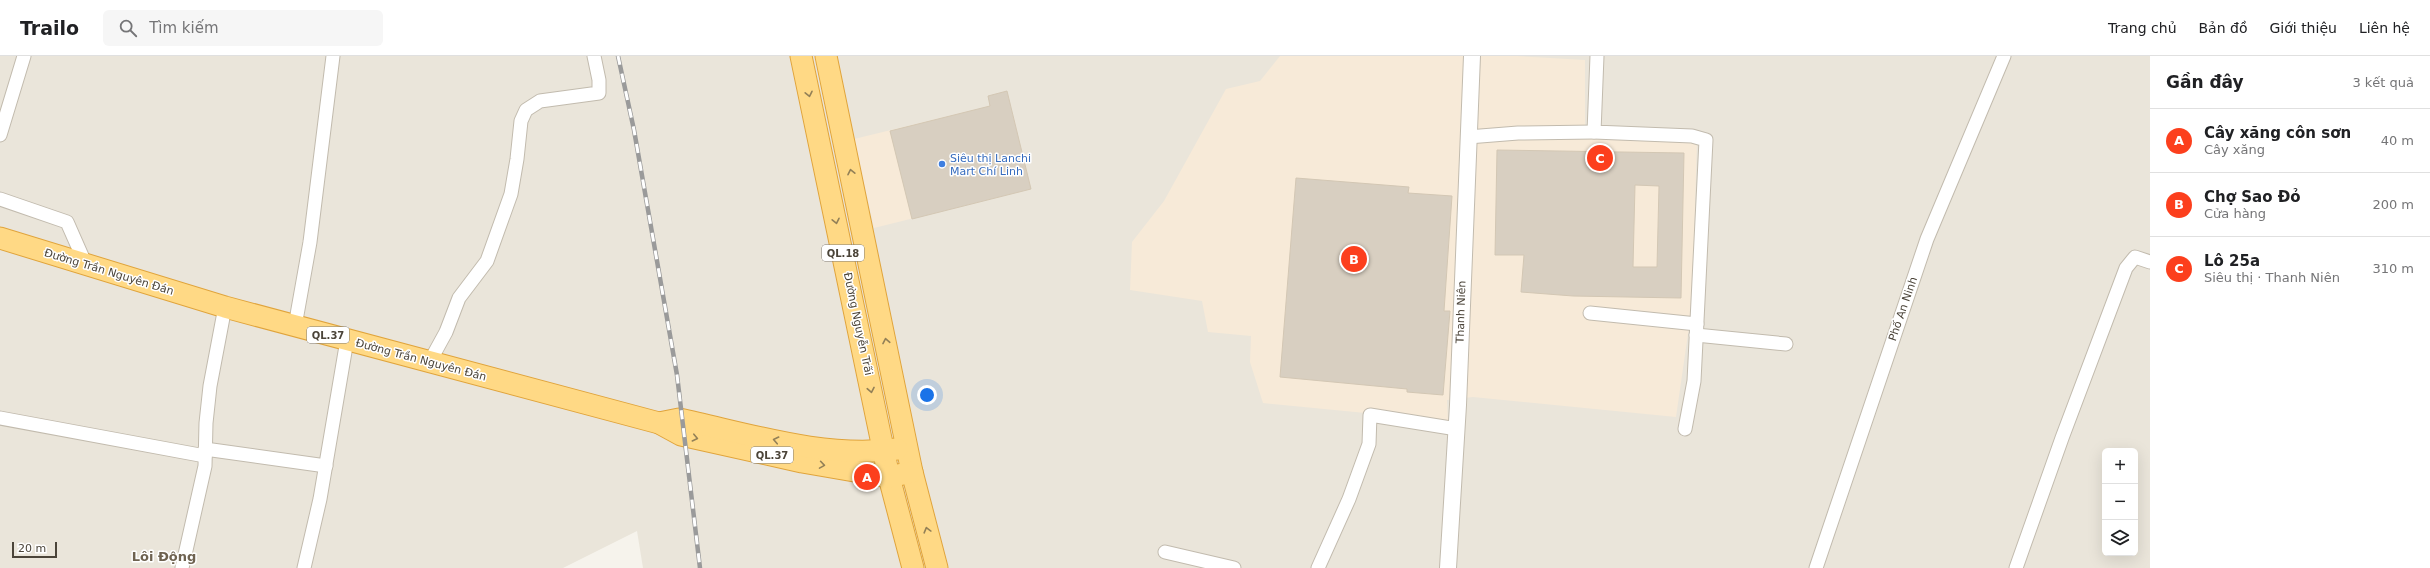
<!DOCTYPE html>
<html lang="vi">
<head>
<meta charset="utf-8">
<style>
	:root { --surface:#fff; --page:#f6f6f6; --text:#202124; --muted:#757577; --line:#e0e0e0; --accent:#fc3f1d }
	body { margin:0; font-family:"DejaVu Sans",sans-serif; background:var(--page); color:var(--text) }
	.controls { position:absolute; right:12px; bottom:12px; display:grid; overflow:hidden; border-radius:6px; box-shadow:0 4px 16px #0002 }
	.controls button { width:36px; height:36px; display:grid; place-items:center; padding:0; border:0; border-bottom:1px solid var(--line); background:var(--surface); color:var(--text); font:20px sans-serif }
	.scale { position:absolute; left:12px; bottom:10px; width:45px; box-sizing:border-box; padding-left:4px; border:2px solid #4b4439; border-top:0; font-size:11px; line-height:14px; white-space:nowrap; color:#4b4439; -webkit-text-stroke:3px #fff; paint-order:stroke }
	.you { position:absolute; left:927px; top:339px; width:14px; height:14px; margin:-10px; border:3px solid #fff; border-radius:50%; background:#1a73e8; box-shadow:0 0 0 6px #1a73e833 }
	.badge { display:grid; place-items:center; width:26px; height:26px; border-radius:50%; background:var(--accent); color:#fff; font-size:13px; font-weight:700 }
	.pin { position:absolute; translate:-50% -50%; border:2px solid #fff; box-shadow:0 1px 4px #0006 }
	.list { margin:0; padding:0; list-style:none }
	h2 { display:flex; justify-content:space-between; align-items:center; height:52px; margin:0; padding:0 16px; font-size:17px }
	h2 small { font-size:13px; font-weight:400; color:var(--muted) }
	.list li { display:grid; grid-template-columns:26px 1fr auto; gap:12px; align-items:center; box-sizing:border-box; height:64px; padding:0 16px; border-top:1px solid var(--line) }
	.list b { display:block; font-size:15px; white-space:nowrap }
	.list p { margin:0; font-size:13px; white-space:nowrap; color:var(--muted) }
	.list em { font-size:13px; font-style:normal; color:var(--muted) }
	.icon { flex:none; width:22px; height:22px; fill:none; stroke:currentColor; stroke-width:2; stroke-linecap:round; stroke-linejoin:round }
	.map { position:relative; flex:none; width:2150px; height:512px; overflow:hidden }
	header { display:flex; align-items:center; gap:24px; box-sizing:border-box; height:56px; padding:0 20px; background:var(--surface); border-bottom:1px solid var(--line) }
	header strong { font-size:19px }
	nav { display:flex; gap:22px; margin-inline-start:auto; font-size:14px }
	.search { width:280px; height:36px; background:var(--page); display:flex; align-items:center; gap:10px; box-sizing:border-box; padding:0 14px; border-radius:6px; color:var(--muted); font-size:15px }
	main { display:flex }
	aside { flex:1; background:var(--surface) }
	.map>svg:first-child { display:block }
</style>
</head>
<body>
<header>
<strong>Trailo</strong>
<div class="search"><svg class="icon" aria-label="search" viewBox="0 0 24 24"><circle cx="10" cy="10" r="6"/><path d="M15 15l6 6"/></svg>Tìm kiếm</div>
<nav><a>Trang chủ</a><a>Bản đồ</a><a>Giới thiệu</a><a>Liên hệ</a></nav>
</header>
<main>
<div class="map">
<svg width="2150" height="512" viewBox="0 0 2150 512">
	<rect width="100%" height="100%" fill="#f6f3ec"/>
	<path fill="#eae5da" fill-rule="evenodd" d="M0,0H2150V512H643L637,475L563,512H0ZM2105,395H2135V497H2105Z"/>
	<g fill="#f7ead8">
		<path d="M1280,0H1517L1585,4V72L1697,85L1692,250L1676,361L1473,341L1447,344L1448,365L1263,347L1250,306L1251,280L1208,276L1202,245L1130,234L1132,186L1164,145L1226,33L1260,25Z"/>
		<path d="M1007,35L1031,133L874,172L854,83L990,50L988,40Z"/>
	</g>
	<g fill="#d8cfc1" stroke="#d3c7b4" fill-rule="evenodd">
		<path d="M1007,35L1031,133L912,163L890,75L990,50L988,40Z"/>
		<path d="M1497,94L1684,97L1681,242L1573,240L1521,236L1524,199H1495ZM1635,129L1659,130L1657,211H1633Z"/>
		<path d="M1296,122L1409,131L1408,137L1452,140L1444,255H1450L1443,339L1407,336V333L1280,321Z"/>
	</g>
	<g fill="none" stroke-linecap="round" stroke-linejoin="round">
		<defs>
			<g id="minor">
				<path d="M1597,0L1594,76L1692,80L1706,84L1694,325L1685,373"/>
				<path d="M0,79L24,0"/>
				<path d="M1468,81L1518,77L1594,76"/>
				<path d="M0,143L67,166L86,209"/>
				<path d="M1590,257L1697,268"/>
				<path d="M295,270L310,186L333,0"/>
				<path d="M1696,279L1786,288"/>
				<path d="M429,307L446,276L459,242L487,205L511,138L517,103L521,65L526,54L540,45L599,37V24L594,0"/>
				<path d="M0,362L205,400"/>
				<path d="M205,393L326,410"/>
				<path d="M1165,496L1234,512"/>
				<path d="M182,512L205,410L206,367L210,330L225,251"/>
				<path d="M304,512L320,443L347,284"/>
				<path d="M1318,512L1349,443L1369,388L1370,359L1457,373"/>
				<path d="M1816,512L1927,183L2004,0"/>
				<path d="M2016,512L2062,382L2126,212L2135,201L2150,206"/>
			</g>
			<path id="tertiary" d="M1448,512L1458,349L1472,0"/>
			<g id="trunk">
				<path d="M801,0L889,421L913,512"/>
				<path d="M826,0L912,416L937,512"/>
				<path d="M0,182L225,251L659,367L681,379L802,406L889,421L912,416"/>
				<path d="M659,367L679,363C749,378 825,403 897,393"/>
			</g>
		</defs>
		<use href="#minor" stroke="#c2bbae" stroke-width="15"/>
		<use href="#tertiary" stroke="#c2bbae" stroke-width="18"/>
		<use href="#trunk" stroke="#e0a43c" stroke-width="23"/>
		<use href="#minor" stroke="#fff" stroke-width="13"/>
		<use href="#tertiary" stroke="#fff" stroke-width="16"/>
		<use href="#trunk" stroke="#ffd985" stroke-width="21"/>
		<defs>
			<path id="rail" d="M618,0L634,74L677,319L700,512"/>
		</defs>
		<use href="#rail" stroke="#9a9a9a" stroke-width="4.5"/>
		<use href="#rail" stroke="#fff" stroke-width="3" stroke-dasharray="9" stroke-linecap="butt"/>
	</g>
	<defs><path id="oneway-chevron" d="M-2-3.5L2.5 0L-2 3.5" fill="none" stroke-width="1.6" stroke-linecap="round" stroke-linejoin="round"/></defs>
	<g stroke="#938057">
		<use href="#oneway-chevron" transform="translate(809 38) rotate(78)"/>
		<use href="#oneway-chevron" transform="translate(851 116) rotate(-102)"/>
		<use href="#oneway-chevron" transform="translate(836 165) rotate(78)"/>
		<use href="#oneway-chevron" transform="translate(886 285) rotate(-101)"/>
		<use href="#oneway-chevron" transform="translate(871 334) rotate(79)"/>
		<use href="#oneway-chevron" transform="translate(695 382) rotate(13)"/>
		<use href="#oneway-chevron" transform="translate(776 384) rotate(-168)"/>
		<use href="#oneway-chevron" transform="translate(822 409) rotate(9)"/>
		<use href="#oneway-chevron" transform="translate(927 474) rotate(-105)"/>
	</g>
	<circle fill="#3f7fe0" stroke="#fff" stroke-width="1.5" cx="942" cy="108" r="4"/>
	<g text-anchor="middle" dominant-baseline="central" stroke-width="3" stroke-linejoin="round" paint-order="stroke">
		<g fill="#fff" stroke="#817c74" stroke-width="1">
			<rect x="822" y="189" width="42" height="16" rx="3"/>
			<rect x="307" y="271" width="42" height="16" rx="3"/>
			<rect x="751" y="391" width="42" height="16" rx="3"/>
		</g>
		<g font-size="10" font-weight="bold" fill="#4b4439">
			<text x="843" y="197">QL.18</text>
			<text x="328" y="279">QL.37</text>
			<text x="772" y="399">QL.37</text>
		</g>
		<g font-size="11" fill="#366cbe" stroke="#fff" text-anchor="start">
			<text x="950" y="102">Siêu thị Lanchi<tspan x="950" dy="13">Mart Chí Linh</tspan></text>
		</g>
		<g font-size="11" fill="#4b4439" stroke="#fff">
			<text transform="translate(109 216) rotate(17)">Đường Trần Nguyên Đán</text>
			<text transform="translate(1903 253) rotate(-71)">Phố An Ninh</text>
			<text transform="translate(1461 256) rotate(-88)">Thanh Niên</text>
			<text transform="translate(858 268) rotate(78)">Đường Nguyễn Trãi</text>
			<text transform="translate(421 304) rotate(15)">Đường Trần Nguyên Đán</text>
		</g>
		<g font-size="13" font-weight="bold" fill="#6e6250" stroke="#fff">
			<text x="164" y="500">Lôi Động</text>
		</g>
	</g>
</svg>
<div class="controls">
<button>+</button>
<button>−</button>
<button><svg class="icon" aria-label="layers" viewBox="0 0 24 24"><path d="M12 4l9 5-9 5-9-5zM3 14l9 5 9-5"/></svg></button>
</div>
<div class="scale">20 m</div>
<div class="you"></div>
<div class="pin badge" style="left:867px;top:421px">A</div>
<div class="pin badge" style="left:1354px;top:203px">B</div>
<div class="pin badge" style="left:1600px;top:102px">C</div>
</div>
<aside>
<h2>Gần đây<small>3 kết quả</small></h2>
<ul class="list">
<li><span class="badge">A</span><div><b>Cây xăng côn sơn</b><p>Cây xăng</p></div><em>40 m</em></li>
<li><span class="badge">B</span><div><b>Chợ Sao Đỏ</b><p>Cửa hàng</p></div><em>200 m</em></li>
<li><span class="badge">C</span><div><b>Lô 25a</b><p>Siêu thị · Thanh Niên</p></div><em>310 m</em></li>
</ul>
</aside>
</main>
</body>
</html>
